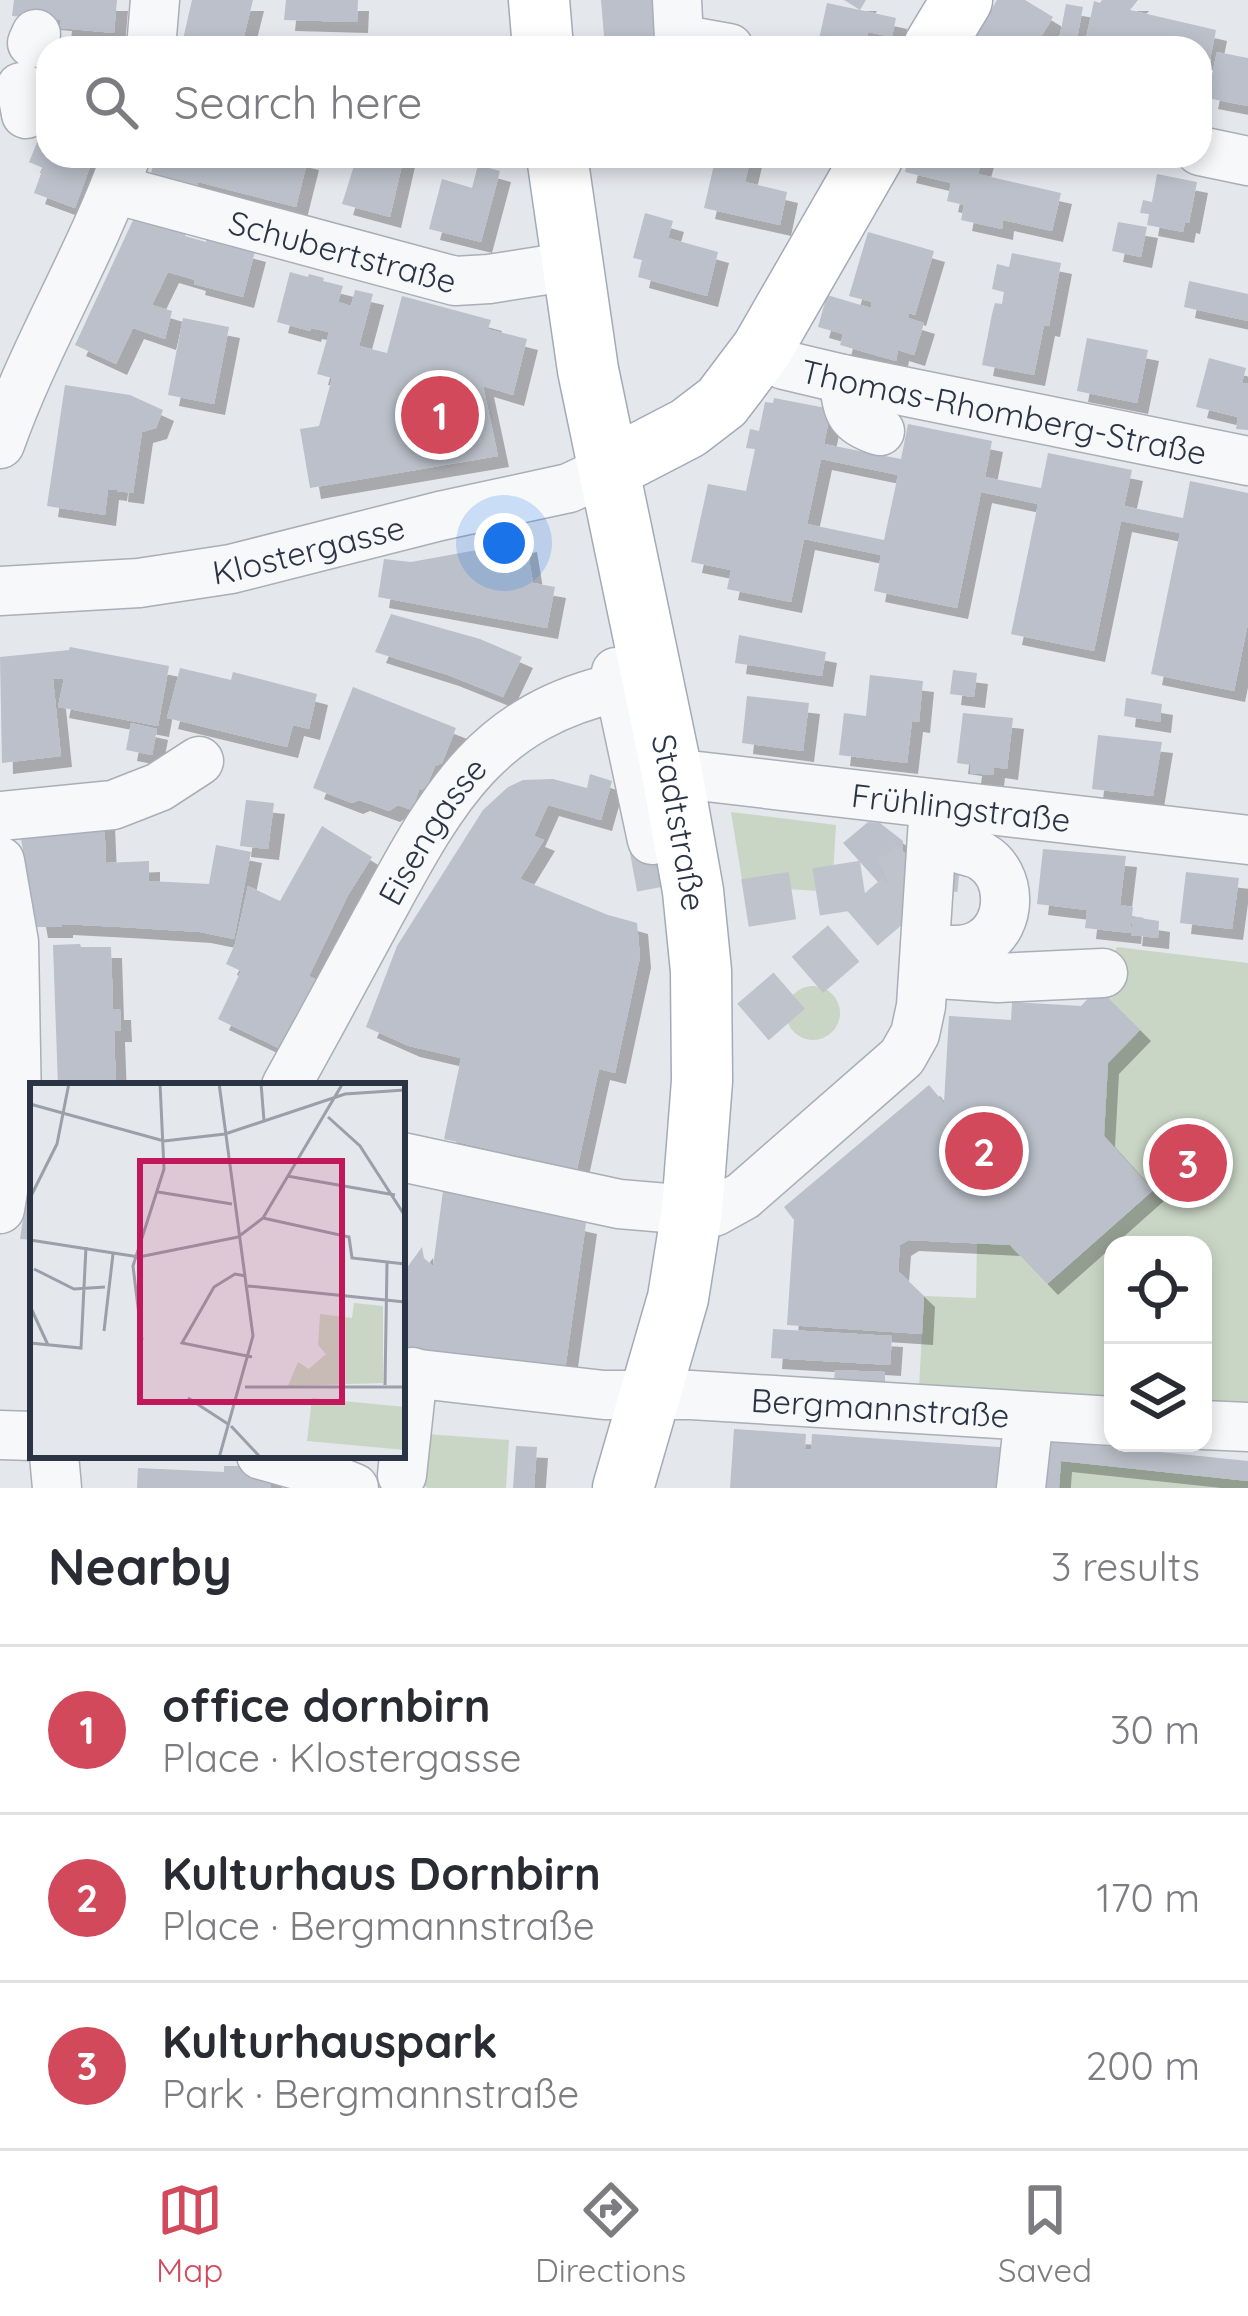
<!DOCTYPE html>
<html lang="en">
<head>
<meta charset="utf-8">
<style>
	:root { --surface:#fff; --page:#f7f7f7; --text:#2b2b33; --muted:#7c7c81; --line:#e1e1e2; --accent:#d1495b }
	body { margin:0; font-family:Quicksand,sans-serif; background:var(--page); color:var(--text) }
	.controls { position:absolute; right:36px; bottom:36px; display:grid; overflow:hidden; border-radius:24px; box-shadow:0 6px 18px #0003 }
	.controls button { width:108px; height:108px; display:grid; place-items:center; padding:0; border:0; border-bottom:3px solid var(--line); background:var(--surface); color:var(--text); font:60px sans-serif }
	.you { position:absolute; left:504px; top:543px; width:42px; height:42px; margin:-30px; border:9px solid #fff; border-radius:50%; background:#1a73e8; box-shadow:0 0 0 18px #1a73e833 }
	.badge { display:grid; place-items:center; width:78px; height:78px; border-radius:50%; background:var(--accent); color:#fff; font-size:39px; font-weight:700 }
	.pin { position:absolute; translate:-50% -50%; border:6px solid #fff; box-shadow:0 3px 12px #0006 }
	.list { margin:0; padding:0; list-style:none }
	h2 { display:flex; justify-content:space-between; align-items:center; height:156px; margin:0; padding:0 48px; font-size:51px }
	h2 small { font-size:39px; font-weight:400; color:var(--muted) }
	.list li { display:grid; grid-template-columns:78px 1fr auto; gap:36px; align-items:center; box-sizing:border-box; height:168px; padding:0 48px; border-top:3px solid var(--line) }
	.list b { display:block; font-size:45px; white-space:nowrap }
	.list p { margin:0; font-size:39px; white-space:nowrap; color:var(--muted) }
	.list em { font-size:39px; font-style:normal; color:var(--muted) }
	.icon { flex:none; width:66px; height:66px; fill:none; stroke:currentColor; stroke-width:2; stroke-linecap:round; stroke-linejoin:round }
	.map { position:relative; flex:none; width:1248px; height:1488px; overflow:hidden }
	.search { position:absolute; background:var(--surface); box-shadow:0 6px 18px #0003; left:36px; right:36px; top:36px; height:132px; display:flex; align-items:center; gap:30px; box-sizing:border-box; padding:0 42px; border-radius:36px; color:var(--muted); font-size:45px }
	.sheet { height:660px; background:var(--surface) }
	nav { display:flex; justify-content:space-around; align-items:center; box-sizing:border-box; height:168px; border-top:3px solid var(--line); background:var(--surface); font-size:33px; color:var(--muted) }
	nav a { display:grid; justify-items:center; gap:6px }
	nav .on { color:var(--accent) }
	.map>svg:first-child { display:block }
</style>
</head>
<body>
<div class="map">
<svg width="1248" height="1488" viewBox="0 0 1248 1488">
	<defs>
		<filter id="shadow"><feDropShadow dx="11" dy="11" stdDeviation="0" flood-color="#0004"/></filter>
	</defs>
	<rect width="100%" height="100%" fill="#e4e7ec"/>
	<g fill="#c9d6c5">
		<path d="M731,812L836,825L832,892L743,886Z"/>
		<path d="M1117,947L1248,963V1405L1203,1403V1245H1113V1398L919,1388L924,1296L976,1298L977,1243L1010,1245L1047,1284L1153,1191L1104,1136L1098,988Z"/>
		<circle cx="813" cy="1013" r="27"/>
		<path d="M413,1433L509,1440L506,1488H428L410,1477Z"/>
		<path d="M1061,1461L1248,1481V1488H1059Z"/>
	</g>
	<g fill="#bbc0ca" fill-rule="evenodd" filter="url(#shadow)">
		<path d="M14,0H117L114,33L60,28L61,20L12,16Z"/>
		<path d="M192,0H253L241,48H181Z"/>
		<path d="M286,0H358L357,22L284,20Z"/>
		<path d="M601,0H658L662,48H605Z"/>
		<path d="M844,0H866L860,10L896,18L892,37L868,32L864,48H817L827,3L860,10Z"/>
		<path d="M997,0H1025L1053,17L1034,48H968Z"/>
		<path d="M1102,0H1138L1130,10L1216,30L1210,60L1200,59V48H1084L1094,1L1100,3Z"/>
		<path d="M1066,4L1083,7L1076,44L1059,40Z"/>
		<path d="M1217,52L1248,58V106L1207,98Z"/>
		<path d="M41,133L48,135V156H94L75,208L34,193L43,168L29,162Z"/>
		<path d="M155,156H295L308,159L296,207L198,182L197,186L151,174Z"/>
		<path d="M357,156H404L390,217L342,204Z"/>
		<path d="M716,156H751L745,182L787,192L780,225L704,208Z"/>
		<path d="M909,156H983L978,174L1061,193L1052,231L1003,220L1002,229L961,220L964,205L947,201L951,183L905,172Z"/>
		<path d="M478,165L500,171L481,242L429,229L442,179L472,188Z"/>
		<path d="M1157,174L1197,182L1189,223L1185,222L1183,232L1147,225L1149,214L1140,213L1143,200L1152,202Z"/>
		<path d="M645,213L673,221L668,238L718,252L707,296L638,277L642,260L633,258Z"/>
		<path d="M134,218L186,233L185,236L206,242L207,238L255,251L243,297L194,284L195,280L168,272L152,305L172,311L165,339L133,328L116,364L75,345Z"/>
		<path d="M1118,222L1147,227L1141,257L1112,251Z"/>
		<path d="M868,232L934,251L915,315L909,313L908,318L924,323L914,355L898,350L896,361L840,345L843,334L818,327L827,295L871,308L872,302L849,296Z"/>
		<path d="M1012,253L1061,263L1049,326L1044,325L1034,375L982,365L992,314L995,303L1002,304L1004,292L992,289L997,264L1009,267Z"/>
		<path d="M290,272L308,277L309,274L324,278L323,281L343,286L338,302L351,306L355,290L373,294L359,346L387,353L402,296L491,320L488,329L527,339L513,395L483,386L498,456L310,488L300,429L319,426L332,378L317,374L329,332L311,328L310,331L277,322Z"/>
		<path d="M1189,281L1248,294V321L1184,307Z"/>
		<path d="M183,318L229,327L214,404L168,395Z"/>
		<path d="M1087,338L1148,350L1137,403L1077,391Z"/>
		<path d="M1209,358L1246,368L1242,383H1248V430L1236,429L1238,417L1196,407Z"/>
		<path d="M65,385L130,395L163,410L156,428L142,432L133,493L117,491L118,476L116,490L108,489L105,515L47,506Z"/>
		<path d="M774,398L831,409L824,444L901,459L908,424L992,441L985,477L1041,488L1048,453L1132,470L1124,506L1183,518L1190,481L1248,493V623L1234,691L1151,674L1180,533L1121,521L1094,651L1011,634L1038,504L981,492L957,608L874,591L881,555L804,539L791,602L727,589L731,570L691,562L708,484L746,491L755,449L746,448L750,429L759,431L765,402L773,403ZM821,459L898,475L884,540L807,524Z"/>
		<path d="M526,541L533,583L555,587L547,628L378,597L384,559L411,562Z"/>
		<path d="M391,614L480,639L522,657L503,697L448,675L375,652Z"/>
		<path d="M739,635L826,652L822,676L735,663Z"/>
		<path d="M70,647L169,666L158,726L58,707L64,678L53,679L61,756L2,763L0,657L69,650Z"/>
		<path d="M180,668L231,680L233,672L317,694L309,729L293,725L287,747L167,718Z"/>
		<path d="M953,670L977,673L974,697L950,694Z"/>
		<path d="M870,675L923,681L919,722L912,721L907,763L839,755L844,713L866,716Z"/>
		<path d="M353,687L456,728L442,763L435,766L426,788L419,790L412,810L398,805L389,811L359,800L352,803L313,788Z"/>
		<path d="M747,696L809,703L803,751L742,743Z"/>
		<path d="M1126,698L1162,704L1160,722L1124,716Z"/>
		<path d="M963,713L1013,718L1007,769L994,767L993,775L970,773L971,765L957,763Z"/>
		<path d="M131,723L157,729L152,755L126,750Z"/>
		<path d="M1098,735L1162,742L1153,796L1092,789Z"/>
		<path d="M590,774L612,781L601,820L548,805L534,836L544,840L520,879L608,915L637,923L640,957L615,1073L599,1069L577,1169L444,1139L461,1058L409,1046L366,1027L397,946L483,810L508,787L523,780L553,779L587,788Z"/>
		<path d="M246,800L274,803L268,849L240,846Z"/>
		<path d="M104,816L106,863L149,861V881L209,884L216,845L251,852L234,939L200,932L120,927L62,924V927H37L18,822Z"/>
		<path d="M868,822L880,823L903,841L901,873L896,876V883L887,893L878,894V882L843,843Z"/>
		<path d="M322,826L372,857L348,895L309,976L319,981L285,1051L218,1019L241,971L226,964L235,944L248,886L280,901Z"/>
		<path d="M1043,849L1126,856L1120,905L1133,907L1130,933L1085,928L1087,910L1037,904Z"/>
		<path d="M1186,872L1239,878L1232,929L1180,923Z"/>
		<path d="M1133,917L1159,921L1158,938L1131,935Z"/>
		<path d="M80,944L81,947H111L113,1009H120L121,1031H114L116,1086H58L53,945Z"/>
		<path d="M1098,988L1140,1030L1108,1063L1104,1136L1153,1190L1047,1284L1010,1245L908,1240L900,1245L898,1271L924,1296L922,1334L787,1325L794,1220L784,1207L929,1085L944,1103L949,1016L1011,1020L1012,1002L1081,1006Z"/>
		<path d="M30,1173H33V1240L20,1239Z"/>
		<path d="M443,1191L586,1223L564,1377L402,1356V1269H406L422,1247L424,1258L433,1266Z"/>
		<path d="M773,1329L892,1336L890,1365L771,1358Z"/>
		<path d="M835,1370L885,1372V1383L834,1381Z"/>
		<path d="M734,1429L806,1434L805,1449H811L812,1434L1013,1448L1010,1488H730Z"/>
		<path d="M1045,1440L1248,1461V1481L1061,1461L1059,1488H1040Z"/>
		<path d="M516,1446L537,1447L534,1488H513Z"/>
		<path d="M224,1466H249L271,1472V1488H137L138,1468L224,1472Z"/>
	</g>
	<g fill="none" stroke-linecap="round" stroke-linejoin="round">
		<g stroke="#bfc3cb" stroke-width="48" stroke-dasharray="48 24" stroke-linecap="butt">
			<path d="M652,840L664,905"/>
			<path d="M745,903L886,881L902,874L914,861"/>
			<path d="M753,1022L918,879L938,866L960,868"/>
		</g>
		<defs>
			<g id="minor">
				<path d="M677,0L679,39L729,48"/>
				<path d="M32,43L36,34"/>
				<path d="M151,48L155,0"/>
				<path d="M21,87L26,114"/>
				<path d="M1200,151L1248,161"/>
				<path id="s1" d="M114,189L455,281L489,279L572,266"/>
				<path id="s2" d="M762,349L784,365L843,379L1248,461"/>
				<path d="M843,379C848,410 847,421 880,431"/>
				<path d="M0,444C35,345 91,255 126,156"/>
				<path id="s3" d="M0,591L139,583L231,569L440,516L569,488L609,469"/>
				<path d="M616,672L652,840"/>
				<path id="s4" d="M672,773L1248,840"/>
				<path d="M0,816L113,805L159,787L199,761"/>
				<path d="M0,861L14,942L17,1107L0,1209"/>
				<path d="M926,948C944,950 966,953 982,943C1013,925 1013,874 981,856C979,854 966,851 963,850"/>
				<path d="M924,973L998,978L1103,973"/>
				<path id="s5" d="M286,1086C317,1030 348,973 378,917C440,804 483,716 620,687L658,710"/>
				<path d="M402,1157L619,1204L714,1212L743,1196L902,1057L915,1034L921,1006L934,804"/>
				<path id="s6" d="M402,1372L604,1395H691L1113,1421"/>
				<path d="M1203,1425L1248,1427"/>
				<path d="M0,1435L33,1436"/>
				<path d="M54,1455L57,1488"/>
				<path d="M261,1455L297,1465L354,1488"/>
				<path d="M402,1475L413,1372"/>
				<path d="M1021,1488L1029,1416"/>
			</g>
			<g id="major">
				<path d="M539,0L543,48"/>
				<path d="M933,48L962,0"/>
				<path id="s7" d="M557,156L588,370L672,773L693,891L701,971L702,1081L692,1210L678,1298L623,1488"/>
				<path d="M609,469L688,428L722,402L762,349L873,156"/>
			</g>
		</defs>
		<use href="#minor" stroke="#a9aeb7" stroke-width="51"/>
		<use href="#major" stroke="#a3abb8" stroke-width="63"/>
		<use href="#minor" stroke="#f7f8fa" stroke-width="48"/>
		<use href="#major" stroke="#fff" stroke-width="60"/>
	</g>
	<g text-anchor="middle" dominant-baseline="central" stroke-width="12" stroke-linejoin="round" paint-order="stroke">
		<g font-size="33" fill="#2b3445" stroke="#f4f6f9">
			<text stroke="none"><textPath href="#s1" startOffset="237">Schubertstraße</textPath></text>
			<text stroke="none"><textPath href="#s2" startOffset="252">Thomas-Rhomberg-Straße</textPath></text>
			<text stroke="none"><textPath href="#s3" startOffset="312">Klostergasse</textPath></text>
			<text stroke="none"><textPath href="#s4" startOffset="291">Frühlingstraße</textPath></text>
			<text stroke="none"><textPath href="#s7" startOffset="678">Stadtstraße</textPath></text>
			<text stroke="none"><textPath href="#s5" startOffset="294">Eisengasse</textPath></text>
			<text stroke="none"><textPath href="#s6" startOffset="480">Bergmannstraße</textPath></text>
		</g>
	</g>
	<g transform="translate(30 1083)">
		<rect width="375" height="375" fill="#e4e7ec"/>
		<path d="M324,220L353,223V300L258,303L268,279L279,286L296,271L288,262L290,231L322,235ZM282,315L375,324V367L277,358Z" fill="#c9d6c5"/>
		<path fill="none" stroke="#9a9fa9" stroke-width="3" d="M189,0L223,253L189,375M231,0L234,38M0,21L134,58L195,51L315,11L375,7M298,34L330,63L375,133M257,93L365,112M128,109L202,121M0,115L27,61L39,0M233,135L319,154L322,175L375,181M208,154L233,135L313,0M0,157L109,174L208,154M4,186L44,206L75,204M216,193L205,191L184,204L152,260L222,274M218,203L375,219M0,223L18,262M74,248L83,171M112,257L103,183L134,86L130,0M0,260L51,265L56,164M355,302L357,180M215,304H375M158,315L198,341M201,343L231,375"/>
		<path fill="#c2185b" fill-opacity="0.15" stroke="#c2185b" stroke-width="6" d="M110,78H312V319H110Z"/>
		<rect width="375" height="375" fill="none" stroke="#2b3445" stroke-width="6"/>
	</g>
</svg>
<div class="controls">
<button><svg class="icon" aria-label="locate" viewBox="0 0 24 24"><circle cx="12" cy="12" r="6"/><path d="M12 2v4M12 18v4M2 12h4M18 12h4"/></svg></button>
<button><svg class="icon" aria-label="layers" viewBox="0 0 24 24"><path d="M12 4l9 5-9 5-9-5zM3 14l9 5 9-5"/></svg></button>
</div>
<div class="you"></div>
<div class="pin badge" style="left:440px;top:415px">1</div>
<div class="pin badge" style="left:984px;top:1151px">2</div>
<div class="pin badge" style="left:1188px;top:1163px">3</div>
<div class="search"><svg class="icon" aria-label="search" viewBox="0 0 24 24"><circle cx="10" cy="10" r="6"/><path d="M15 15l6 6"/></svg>Search here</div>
</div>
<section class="sheet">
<h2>Nearby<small>3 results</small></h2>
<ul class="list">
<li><span class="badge">1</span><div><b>office dornbirn</b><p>Place · Klostergasse</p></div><em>30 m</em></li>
<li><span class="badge">2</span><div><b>Kulturhaus Dornbirn</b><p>Place · Bergmannstraße</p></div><em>170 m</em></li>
<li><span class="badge">3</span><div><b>Kulturhauspark</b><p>Park · Bergmannstraße</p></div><em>200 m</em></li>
</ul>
</section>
<nav>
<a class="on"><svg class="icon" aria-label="map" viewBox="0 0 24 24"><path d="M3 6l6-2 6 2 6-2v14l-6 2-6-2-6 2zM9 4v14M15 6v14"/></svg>Map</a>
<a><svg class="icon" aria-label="directions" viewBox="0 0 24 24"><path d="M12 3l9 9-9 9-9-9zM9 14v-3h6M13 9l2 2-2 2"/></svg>Directions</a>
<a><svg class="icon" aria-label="saved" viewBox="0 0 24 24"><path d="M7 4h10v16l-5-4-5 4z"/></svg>Saved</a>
</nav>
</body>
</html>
